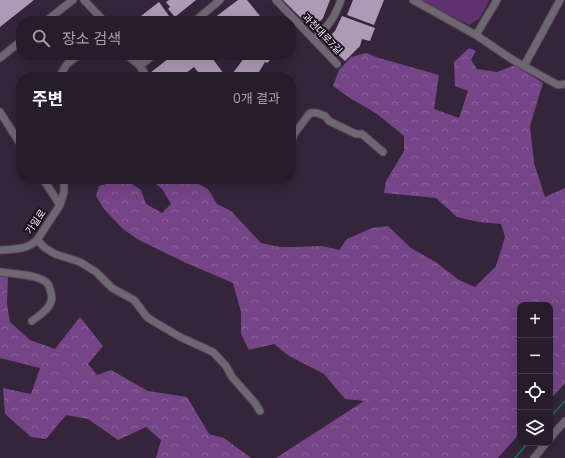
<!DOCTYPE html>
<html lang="ko">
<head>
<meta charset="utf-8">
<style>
	:root { --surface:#271c2c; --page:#332938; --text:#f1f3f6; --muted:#a4a1a9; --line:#433a48 }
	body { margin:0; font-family:"Nunito Sans","Noto Sans KR",sans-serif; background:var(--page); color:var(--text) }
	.controls { position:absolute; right:12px; bottom:12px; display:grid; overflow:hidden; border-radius:8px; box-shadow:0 4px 16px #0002 }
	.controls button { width:36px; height:36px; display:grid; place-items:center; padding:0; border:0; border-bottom:1px solid var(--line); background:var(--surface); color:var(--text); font:20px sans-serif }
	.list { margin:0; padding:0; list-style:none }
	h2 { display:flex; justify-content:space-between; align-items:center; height:52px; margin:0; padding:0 16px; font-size:17px }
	h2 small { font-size:13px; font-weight:400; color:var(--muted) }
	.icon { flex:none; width:22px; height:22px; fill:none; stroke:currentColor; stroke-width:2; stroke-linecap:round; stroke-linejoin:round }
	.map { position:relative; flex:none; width:565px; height:458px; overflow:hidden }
	.search { position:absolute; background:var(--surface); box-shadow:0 4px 16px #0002; left:16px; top:16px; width:280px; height:44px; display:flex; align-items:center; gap:10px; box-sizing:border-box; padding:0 14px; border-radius:16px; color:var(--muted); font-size:15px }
	.panel { position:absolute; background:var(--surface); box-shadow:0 4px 16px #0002; left:16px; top:72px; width:280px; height:112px; border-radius:16px }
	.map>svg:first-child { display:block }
</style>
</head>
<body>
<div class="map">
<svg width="565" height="458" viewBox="0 0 565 458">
	<defs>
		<pattern id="forest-crowns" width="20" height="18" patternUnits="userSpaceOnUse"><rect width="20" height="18" fill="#754587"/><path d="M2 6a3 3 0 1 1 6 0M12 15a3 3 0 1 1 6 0" fill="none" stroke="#896099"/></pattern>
	</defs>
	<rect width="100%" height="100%" fill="#34253a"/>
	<g fill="url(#forest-crowns)">
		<path d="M469,48L476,51L471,60L477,69L497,72L515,65L543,83L530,126L534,163L545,197L565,188V383L550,400V305H520V433L498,458H276L364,401L345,399L324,374L289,356L274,344L249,350L241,334V312L233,283L184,262L137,239L122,228L104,209L96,196L99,186L114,182L132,184L141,190L146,204L162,213L171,204L162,189L150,179H189L208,189L217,204L231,211L261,243L280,247H294L322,246L339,250L347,239L372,228L388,226L411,248L437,263L459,280L475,287L496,266L505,237L501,224L479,222L457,217L436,198L384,193L386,181L404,151V136L377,114L350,98L333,86L339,70L351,57L366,53L379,58L439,75L434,109L459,118L468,91L455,86L454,62Z"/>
		<path d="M0,275H8L7,304L10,322L30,340L55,349L80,317L103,346L88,364L97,375L111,370L148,391L187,397L209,434L224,438L251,458H156L161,440L146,427L118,440L88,419L66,415L46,439L31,437L5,414L3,388L31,394L40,368L0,358Z"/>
	</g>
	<path fill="#5f326f" d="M420,0H490L479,19L469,25Z"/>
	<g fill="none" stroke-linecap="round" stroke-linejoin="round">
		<g stroke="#177761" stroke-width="1.5">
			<path d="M550,417L565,401"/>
			<path d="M515,458L528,443"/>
		</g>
	</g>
	<g fill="#ad9ab4">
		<path d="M0,0H34L0,27Z"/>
		<path d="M169,0H196L175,17L168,9L170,7L166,2Z"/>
		<path d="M238,0H247L260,16L255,20L256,21H210Z"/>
		<path d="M283,0H330L323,18L315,27H310Z"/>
		<path d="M353,0H384L374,25L347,15Z"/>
		<path d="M159,2L172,20L171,21H138L137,19Z"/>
		<path d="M342,16L375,28L370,41L362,39L360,46L345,61L324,42L335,31Z"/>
		<path d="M173,55H210L226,77H202L194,67L181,77H153L150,73Z"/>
		<path d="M248,55H271L270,56L272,58L267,63L265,62L259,72L260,73L257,77H230L244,58Z"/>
	</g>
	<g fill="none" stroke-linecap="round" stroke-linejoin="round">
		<defs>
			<g id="minor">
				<path d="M84,0L104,21"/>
				<path d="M276,0L337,64"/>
				<path d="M413,0L476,35L513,60L558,85L565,84"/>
				<path d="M46,21L73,0"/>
				<path d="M195,21L220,0"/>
				<path d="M476,35L497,0"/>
				<path d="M314,40C328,26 334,19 341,0"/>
				<path d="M127,55L139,65L147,77"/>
				<path d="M137,55L144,63L153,55"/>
				<path d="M0,58L21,41"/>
				<path d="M524,66L560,0"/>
				<path d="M59,77L67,64L79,55"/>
				<path d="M0,112L21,145"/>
				<path d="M291,144L294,134L310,113H317L325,116L329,121L356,134H362L383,152"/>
				<path d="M43,179L60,205"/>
				<path d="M37,240L45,248L55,254L80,262L96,272L112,288L134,300L147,317L153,321L180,337L213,352L226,366L232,377L255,403L260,411"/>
				<path d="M0,250C13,249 27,250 37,240L60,205L64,192V179"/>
				<path d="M0,272C12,274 40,274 48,284C50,287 50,290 51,293C55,306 41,314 32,321"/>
				<path d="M550,438L565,421"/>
				<path d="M534,458L546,443"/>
			</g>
		</defs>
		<use href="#minor" stroke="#4f4155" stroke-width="9"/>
		<use href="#minor" stroke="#6e6671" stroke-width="7"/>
	</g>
	<g text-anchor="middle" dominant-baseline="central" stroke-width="4" stroke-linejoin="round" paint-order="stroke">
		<g font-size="10" fill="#f4eaf8" stroke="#18111b">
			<text transform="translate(322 34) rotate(46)">과천대로7길</text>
			<text transform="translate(36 222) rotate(-55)">가일로</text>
		</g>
	</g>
</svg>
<div class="controls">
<button>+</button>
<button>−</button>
<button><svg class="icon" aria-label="locate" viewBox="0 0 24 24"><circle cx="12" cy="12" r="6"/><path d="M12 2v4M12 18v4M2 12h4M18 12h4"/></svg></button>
<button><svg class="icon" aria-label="layers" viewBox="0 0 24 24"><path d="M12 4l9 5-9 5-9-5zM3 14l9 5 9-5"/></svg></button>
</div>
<div class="search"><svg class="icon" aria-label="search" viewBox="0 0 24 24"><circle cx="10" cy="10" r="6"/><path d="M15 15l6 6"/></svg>장소 검색</div>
<section class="panel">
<h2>주변<small>0개 결과</small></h2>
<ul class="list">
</ul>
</section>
</div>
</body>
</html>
